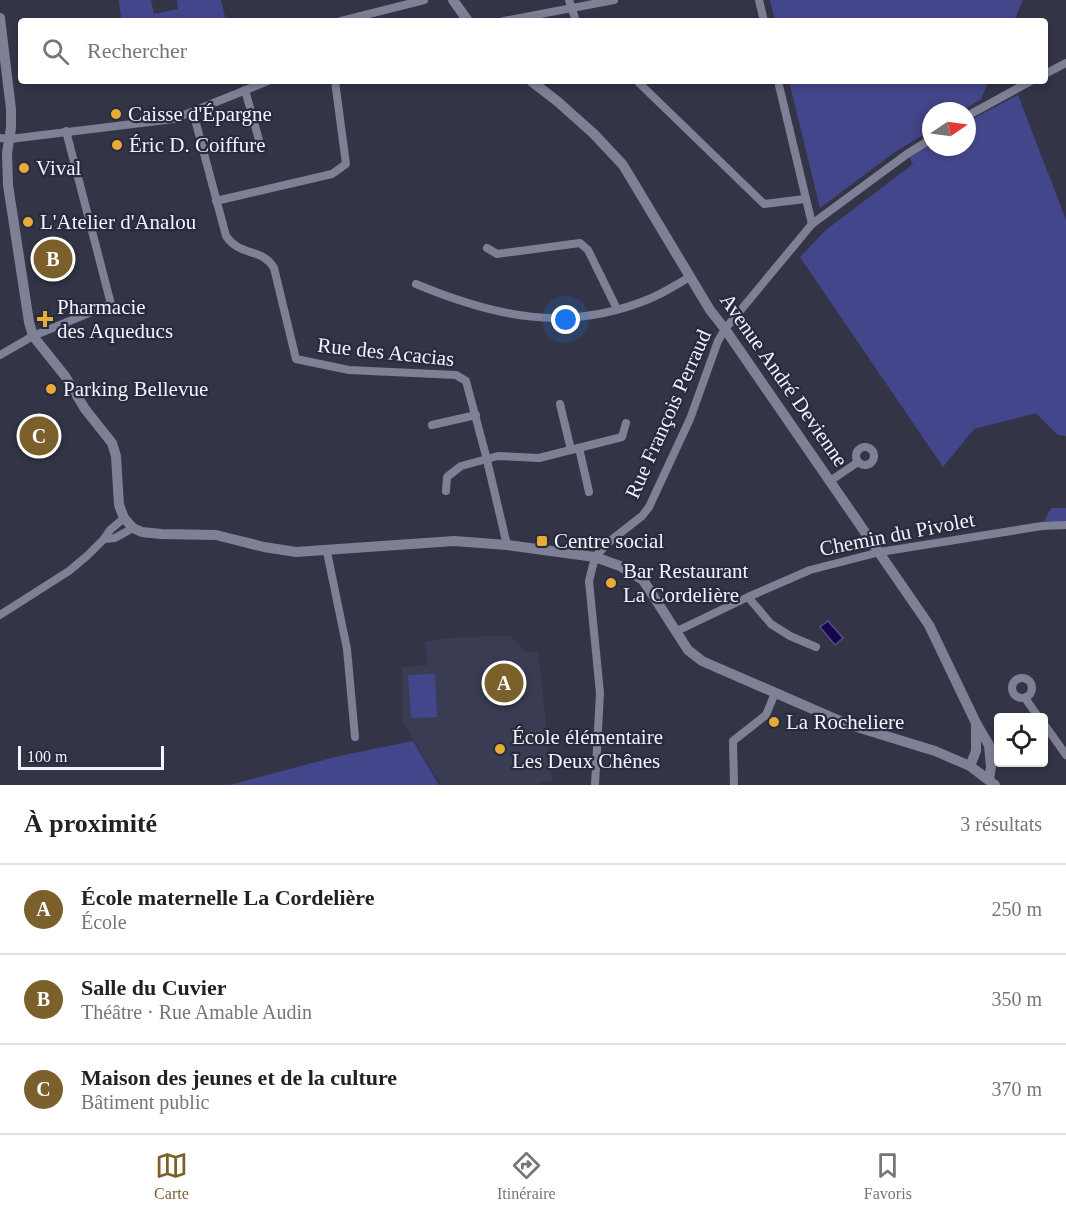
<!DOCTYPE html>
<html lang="fr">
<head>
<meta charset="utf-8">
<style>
	:root { --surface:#fff; --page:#f2f2f2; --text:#222; --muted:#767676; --line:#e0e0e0; --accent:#7b602b }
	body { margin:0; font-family:"Times New Roman",serif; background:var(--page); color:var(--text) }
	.controls { position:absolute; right:18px; bottom:18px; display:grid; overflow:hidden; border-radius:6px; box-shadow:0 3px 9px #0003 }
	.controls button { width:54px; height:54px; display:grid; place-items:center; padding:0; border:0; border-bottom:2px solid var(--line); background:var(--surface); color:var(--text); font:30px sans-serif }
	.compass { position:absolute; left:922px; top:102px; width:54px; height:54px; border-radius:50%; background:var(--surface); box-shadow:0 3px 9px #0003; rotate:77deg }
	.scale { position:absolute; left:18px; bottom:15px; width:146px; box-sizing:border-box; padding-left:6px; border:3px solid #f1f3fe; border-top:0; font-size:16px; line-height:21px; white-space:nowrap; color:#f1f3fe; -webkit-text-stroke:4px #292b3d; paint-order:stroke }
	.you { position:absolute; left:566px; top:320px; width:21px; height:21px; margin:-15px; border:4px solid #fff; border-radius:50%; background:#1a73e8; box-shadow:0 0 0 9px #1a73e833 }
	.badge { display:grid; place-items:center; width:39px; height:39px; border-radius:50%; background:var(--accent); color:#fff; font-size:20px; font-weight:700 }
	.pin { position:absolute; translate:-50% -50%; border:3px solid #fff; box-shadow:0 2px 6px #0006 }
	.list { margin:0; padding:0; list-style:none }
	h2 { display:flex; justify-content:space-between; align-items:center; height:78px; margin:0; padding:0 24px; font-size:26px }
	h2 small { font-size:20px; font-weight:400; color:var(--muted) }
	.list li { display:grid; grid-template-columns:39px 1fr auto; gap:18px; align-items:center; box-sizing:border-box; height:90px; padding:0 24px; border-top:2px solid var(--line) }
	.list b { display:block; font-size:22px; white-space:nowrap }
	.list p { margin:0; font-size:20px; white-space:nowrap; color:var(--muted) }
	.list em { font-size:20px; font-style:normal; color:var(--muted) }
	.icon { flex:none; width:33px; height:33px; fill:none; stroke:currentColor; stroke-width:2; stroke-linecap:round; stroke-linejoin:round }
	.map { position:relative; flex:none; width:1066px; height:785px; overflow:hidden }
	.search { position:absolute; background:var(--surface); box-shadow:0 3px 9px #0003; left:18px; right:18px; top:18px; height:66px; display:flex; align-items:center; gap:15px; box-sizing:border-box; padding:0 21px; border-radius:6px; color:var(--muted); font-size:22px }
	.sheet { height:348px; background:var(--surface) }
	nav { display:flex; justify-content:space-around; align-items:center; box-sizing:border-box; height:84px; border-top:2px solid var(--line); background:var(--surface); font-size:16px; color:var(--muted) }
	nav a { display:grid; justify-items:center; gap:3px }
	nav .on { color:var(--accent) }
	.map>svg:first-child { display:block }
</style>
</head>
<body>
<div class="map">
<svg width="1066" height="785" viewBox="0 0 1066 785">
	<rect width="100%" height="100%" fill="#333547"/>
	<path fill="#3a3c54" d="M511,636L525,652L538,651L552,780L535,785H441L403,722L402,667L428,665L425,642L459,637Z"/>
	<g fill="#44468c">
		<path d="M119,0H151L154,14L178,9L177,0H221L226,21H111L121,19Z"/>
		<path d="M770,0H1023L1014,21H775Z"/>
		<path d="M789,81H989L981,99L962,111H931V130L895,152L820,208Z"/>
		<path d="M1018,95L1066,220V436L1058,435L1036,413L974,429L943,467L800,257L826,230L913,164L907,154L931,141V147H967V122Z"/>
		<path d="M1051,508H1066V525L1042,526Z"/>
		<path d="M435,674L437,717L411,718L408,675Z"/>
		<path d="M413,741L439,785H229L339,756Z"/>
	</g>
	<path fill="#150650" stroke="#574d84" stroke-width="1.5" d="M828,621L843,638L835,645L820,627Z"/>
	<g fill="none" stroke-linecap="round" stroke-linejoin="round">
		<g stroke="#7e8195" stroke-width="8">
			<path d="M569,0L576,21"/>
			<path d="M759,0L764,21"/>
			<path d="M341,21L424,0"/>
			<path d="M504,21L614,0"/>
			<path d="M1045,74L1066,63"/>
			<path d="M637,81L764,204L805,199"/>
			<path d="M778,81L812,224"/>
			<path d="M245,90L259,140"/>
			<path d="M193,112L226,236C240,257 263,248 274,268L296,359L349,370L456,375L466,381L486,456L507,545"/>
			<path d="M967,116L1031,81"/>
			<path d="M0,138L10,139L174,119L268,81"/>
			<path d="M216,201L332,174L346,164L335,81"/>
			<path d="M487,248L497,254L580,243L588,250L617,309"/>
			<path d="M416,284C495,317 567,333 649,299C664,293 677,284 690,277"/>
			<path d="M0,355L33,336L111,304L66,131"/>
			<path d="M560,404L571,450"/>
			<path d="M432,425L476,415"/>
			<circle cx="865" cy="456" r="9"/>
			<path d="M579,448L589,492"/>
			<path d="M830,481L858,462"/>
			<path d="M446,491L447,477L461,466L498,456L539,458L622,437L626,423"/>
			<path d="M104,539L115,538L133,528"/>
			<path d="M327,552L347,649L355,737"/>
			<path d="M748,597L771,624L790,636L816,647"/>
			<path d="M0,615L69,571L88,555L104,539L110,530L124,518"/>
			<path d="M677,631L748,597L810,570L880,552L1042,526L1066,525"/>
			<circle cx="1022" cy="688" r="10"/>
			<path d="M1025,698L1039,718"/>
			<path d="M1044,724L1066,755"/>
			<path d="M595,785L600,693L589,581L595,557L610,541L642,516L649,507L690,419L718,341L725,329L812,224L907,154L931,139"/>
			<path d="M734,785L733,741L766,715L775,693"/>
		</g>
		<g stroke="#7e8195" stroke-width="10">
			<path d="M453,0L468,21"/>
			<path d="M0,18L11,109V128L7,153L8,185L29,322L33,336L65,376L85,409L112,443L116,456L119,505L124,518L133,528L142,532L161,534L216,535L264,547L296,552L454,541L507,545L595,557L620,566L643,580L688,650L702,661L847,724L935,751L970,766L995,785"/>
			<path d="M531,81L557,101L594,134L623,165L710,310L725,329L929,625L976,723L989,745L991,767L989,779"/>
			<path d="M970,766L976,751V726"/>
		</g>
	</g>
	<g fill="#e8ab37" stroke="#292b3d" stroke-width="2">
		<circle cx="116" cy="114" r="6"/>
		<circle cx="117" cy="145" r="6"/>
		<circle cx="24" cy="168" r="6"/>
		<circle cx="28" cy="222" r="6"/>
		<path d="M42 310h6v6h6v6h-6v6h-6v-6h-6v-6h6z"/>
		<circle cx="51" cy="389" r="6"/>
		<rect x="536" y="535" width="12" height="12" rx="3"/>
		<circle cx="611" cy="583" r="6"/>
		<circle cx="774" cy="722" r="6"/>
		<circle cx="500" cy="749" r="6"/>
	</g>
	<g text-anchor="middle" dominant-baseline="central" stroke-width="4.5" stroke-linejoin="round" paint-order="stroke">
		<g font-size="21" fill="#f1f3fe" stroke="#292b3d" text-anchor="start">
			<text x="128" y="114">Caisse d'Épargne</text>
			<text x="129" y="145">Éric D. Coiffure</text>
			<text x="36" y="168">Vival</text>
			<text x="40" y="222">L'Atelier d'Analou</text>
			<text x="57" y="307">Pharmacie<tspan x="57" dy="24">des Aqueducs</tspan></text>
			<text x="63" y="389">Parking Bellevue</text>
			<text x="554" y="541">Centre social</text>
			<text x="623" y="571">Bar Restaurant<tspan x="623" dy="24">La Cordelière</tspan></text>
			<text x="786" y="722">La Rocheliere</text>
			<text x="512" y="737">École élémentaire<tspan x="512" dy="24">Les Deux Chênes</tspan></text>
		</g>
		<g font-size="21" fill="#f1f3fe" stroke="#292b3d">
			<text transform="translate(386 352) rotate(6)">Rue des Acacias</text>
			<text transform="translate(784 380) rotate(55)">Avenue André Devienne</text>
			<text transform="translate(668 414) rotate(-66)">Rue François Perraud</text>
			<text transform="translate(897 534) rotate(-11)">Chemin du Pivolet</text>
		</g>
	</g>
</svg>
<div class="controls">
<button><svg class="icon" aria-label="locate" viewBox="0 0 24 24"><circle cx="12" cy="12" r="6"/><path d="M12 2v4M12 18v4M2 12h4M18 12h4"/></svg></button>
</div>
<svg class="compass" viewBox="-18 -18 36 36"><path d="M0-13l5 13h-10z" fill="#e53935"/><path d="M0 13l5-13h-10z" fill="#767676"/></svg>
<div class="scale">100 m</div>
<div class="you"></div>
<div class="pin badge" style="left:504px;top:683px">A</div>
<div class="pin badge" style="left:53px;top:259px">B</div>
<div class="pin badge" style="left:39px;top:436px">C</div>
<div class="search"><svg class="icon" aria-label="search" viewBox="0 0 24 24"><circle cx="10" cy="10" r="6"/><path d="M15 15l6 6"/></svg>Rechercher</div>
</div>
<section class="sheet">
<h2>À proximité<small>3 résultats</small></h2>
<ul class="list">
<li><span class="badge">A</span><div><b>École maternelle La Cordelière</b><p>École</p></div><em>250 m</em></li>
<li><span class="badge">B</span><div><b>Salle du Cuvier</b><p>Théâtre · Rue Amable Audin</p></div><em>350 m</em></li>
<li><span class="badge">C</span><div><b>Maison des jeunes et de la culture</b><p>Bâtiment public</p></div><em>370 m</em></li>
</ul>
</section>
<nav>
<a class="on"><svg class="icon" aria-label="map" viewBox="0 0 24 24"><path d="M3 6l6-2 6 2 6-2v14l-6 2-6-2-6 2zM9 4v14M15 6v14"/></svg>Carte</a>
<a><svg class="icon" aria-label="directions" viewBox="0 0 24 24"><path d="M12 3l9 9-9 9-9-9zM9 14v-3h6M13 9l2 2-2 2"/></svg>Itinéraire</a>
<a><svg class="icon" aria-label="saved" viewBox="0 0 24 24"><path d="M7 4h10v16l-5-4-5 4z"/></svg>Favoris</a>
</nav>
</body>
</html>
